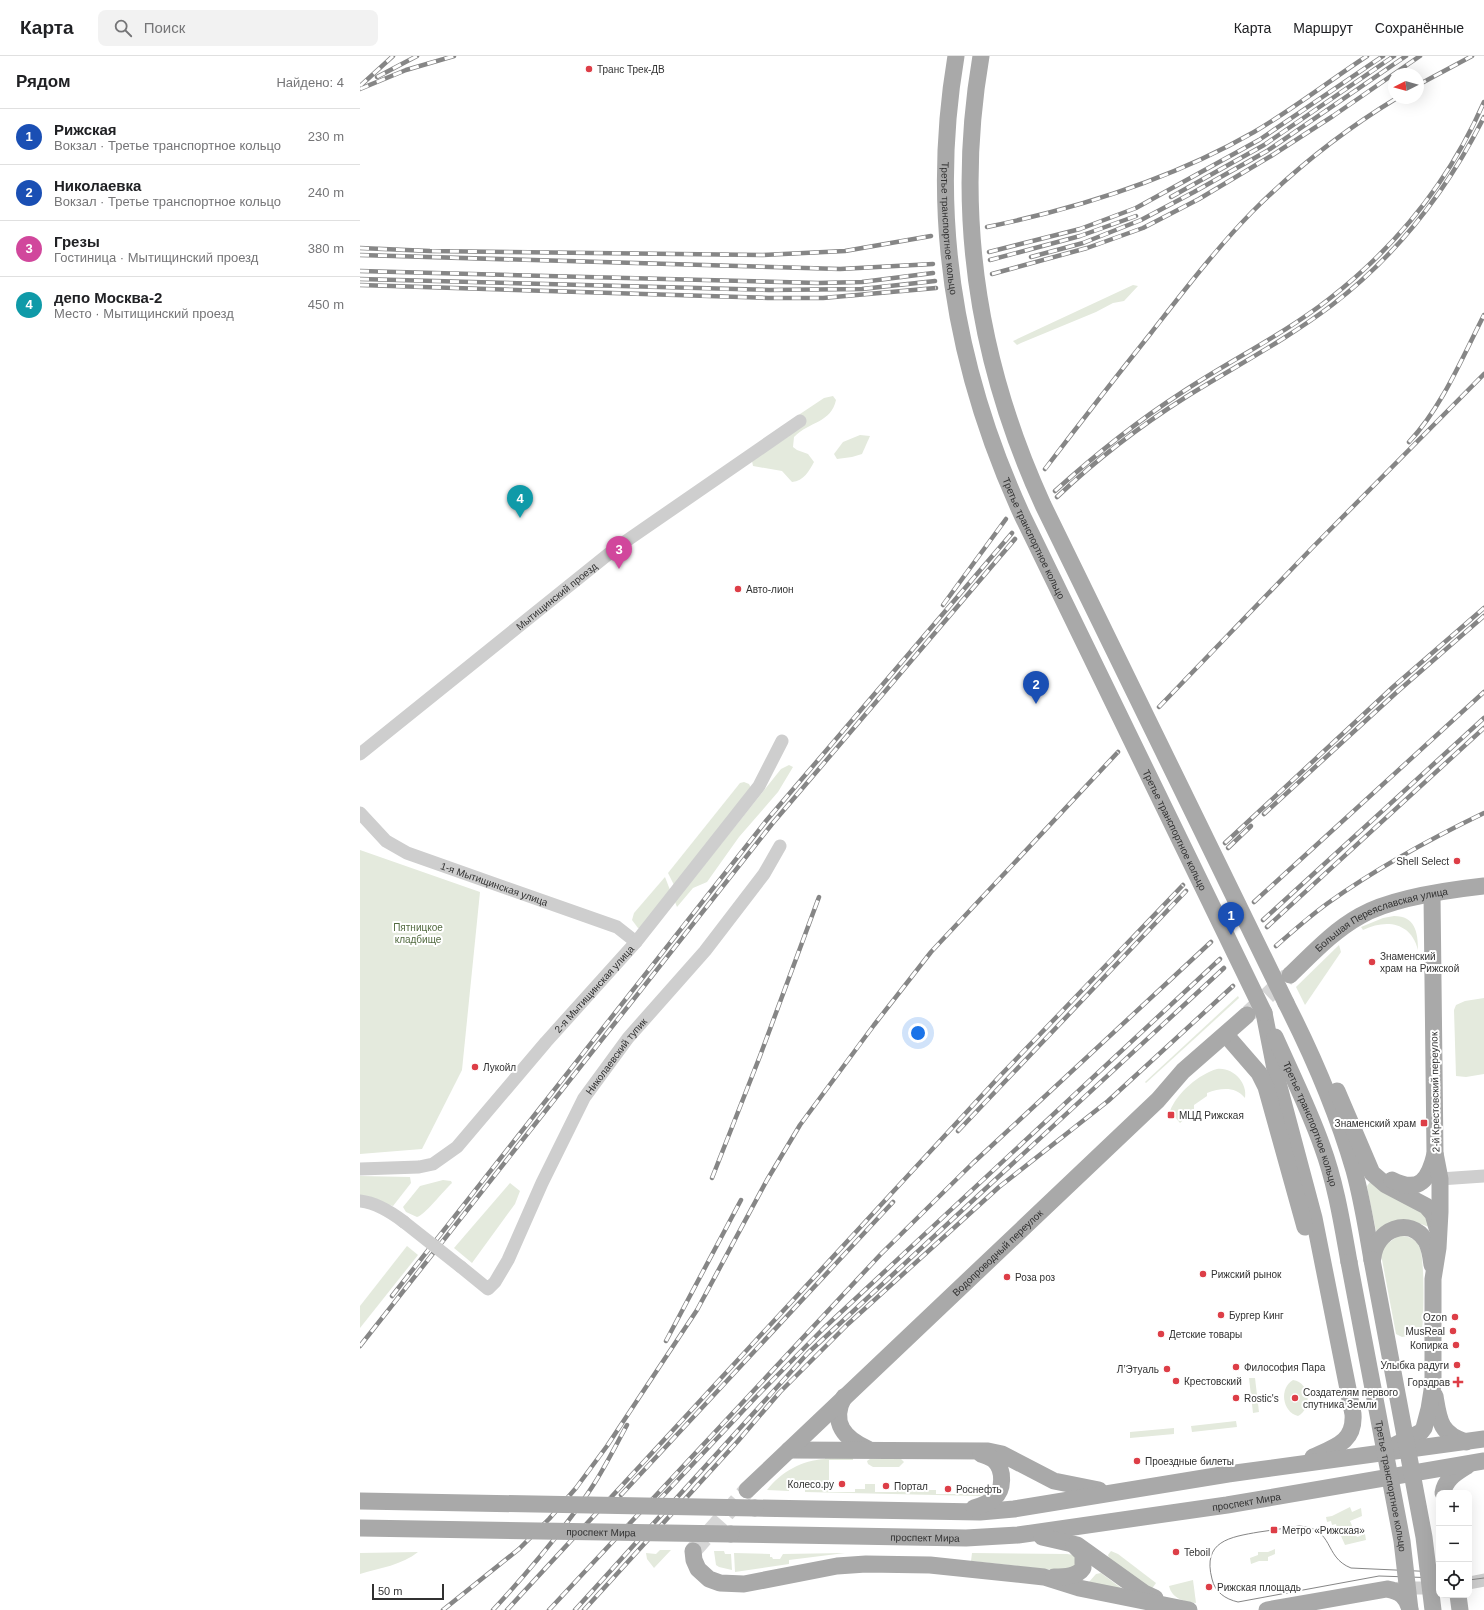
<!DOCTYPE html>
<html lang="ru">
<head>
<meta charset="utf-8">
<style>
	:root { --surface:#fff; --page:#f2f2f2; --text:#202124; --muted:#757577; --line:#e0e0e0; --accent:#dd3e47 }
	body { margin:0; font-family:Helvetica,sans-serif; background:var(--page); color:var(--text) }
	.controls { position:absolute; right:12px; bottom:12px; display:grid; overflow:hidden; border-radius:8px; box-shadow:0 4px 16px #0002 }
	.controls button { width:36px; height:36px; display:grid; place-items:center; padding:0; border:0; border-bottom:1px solid var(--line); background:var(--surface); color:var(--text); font:20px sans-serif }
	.compass { position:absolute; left:1028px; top:12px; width:36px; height:36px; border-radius:50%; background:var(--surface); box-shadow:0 4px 16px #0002; rotate:264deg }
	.scale { position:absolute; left:12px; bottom:10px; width:72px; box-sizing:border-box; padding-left:4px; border:2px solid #313131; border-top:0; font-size:11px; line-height:14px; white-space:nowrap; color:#313131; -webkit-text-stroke:3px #fff; paint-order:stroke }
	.you { position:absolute; left:558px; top:977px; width:14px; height:14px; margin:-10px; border:3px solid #fff; border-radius:50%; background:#1a73e8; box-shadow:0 0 0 6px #1a73e833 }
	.badge { display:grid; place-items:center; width:26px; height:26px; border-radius:50%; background:var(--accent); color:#fff; font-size:13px; font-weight:700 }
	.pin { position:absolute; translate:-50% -33px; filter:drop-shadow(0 1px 2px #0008) }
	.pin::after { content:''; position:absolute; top:21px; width:14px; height:12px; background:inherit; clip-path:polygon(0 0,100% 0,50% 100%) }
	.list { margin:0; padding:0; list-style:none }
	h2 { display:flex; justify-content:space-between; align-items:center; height:52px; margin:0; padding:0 16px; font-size:17px }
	h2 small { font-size:13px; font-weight:400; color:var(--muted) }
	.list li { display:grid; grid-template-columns:26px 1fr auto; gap:12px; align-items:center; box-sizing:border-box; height:56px; padding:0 16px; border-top:1px solid var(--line) }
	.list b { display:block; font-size:15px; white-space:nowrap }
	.list p { margin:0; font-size:13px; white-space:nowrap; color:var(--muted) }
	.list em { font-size:13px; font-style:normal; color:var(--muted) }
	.icon { flex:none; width:22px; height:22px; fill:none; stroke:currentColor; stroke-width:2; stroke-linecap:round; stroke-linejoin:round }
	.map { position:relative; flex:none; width:1124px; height:1554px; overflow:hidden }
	header { display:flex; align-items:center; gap:24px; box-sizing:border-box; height:56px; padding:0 20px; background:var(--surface); border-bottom:1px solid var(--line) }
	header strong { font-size:19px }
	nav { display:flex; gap:22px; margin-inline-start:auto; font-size:14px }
	.search { width:280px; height:36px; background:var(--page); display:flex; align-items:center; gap:10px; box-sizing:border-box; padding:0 14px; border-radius:8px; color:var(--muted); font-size:15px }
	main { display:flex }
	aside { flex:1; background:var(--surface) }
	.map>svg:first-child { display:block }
</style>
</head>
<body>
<header>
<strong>Карта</strong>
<div class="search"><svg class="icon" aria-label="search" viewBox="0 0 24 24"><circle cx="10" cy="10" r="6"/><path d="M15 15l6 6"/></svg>Поиск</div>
<nav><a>Карта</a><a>Маршрут</a><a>Сохранённые</a></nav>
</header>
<main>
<aside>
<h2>Рядом<small>Найдено: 4</small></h2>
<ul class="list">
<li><span class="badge" style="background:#1a4fb4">1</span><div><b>Рижская</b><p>Вокзал · Третье транспортное кольцо</p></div><em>230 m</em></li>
<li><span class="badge" style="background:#1a4fb4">2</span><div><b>Николаевка</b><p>Вокзал · Третье транспортное кольцо</p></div><em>240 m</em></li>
<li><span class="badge" style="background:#d1479c">3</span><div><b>Грезы</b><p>Гостиница · Мытищинский проезд</p></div><em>380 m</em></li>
<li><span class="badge" style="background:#0f9aa8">4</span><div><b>депо Москва-2</b><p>Место · Мытищинский проезд</p></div><em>450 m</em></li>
</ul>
</aside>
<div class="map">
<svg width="1124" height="1554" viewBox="0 0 1124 1554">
	<rect width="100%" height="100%" fill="#fff"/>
	<g fill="#e4eadd">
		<path d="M773,229L778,230L764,245L753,247L736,256L661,287L657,289L653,285Z"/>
		<path d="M473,340L476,344C471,367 450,365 434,381L433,391L437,394L448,398L454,406C449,415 444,425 432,426L422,415L393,410L392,405C403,395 417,389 429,380L428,366L464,342Z"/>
		<path d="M500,379L510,380L502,398L492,401L477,403L474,398L483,386Z"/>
		<path d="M429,709L433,711L418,736L379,781L347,826L333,832L317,851L315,846L318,842L421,713Z"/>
		<path d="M384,726L389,728L391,732L314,829L308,817L380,727Z"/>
		<path d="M0,794L120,836L102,1014L62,1093L0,1098Z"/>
		<path d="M305,821L310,834L280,872H278L272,864L274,857Z"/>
		<path d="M1034,860C1055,860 1058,876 1058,894C1051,866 1026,863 1003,874L1001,871L1023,862Z"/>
		<path d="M979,889L981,896L945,949L936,931Z"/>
		<path d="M878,940L879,942L786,1027L785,1026Z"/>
		<path d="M1124,942V1018L1106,1021L1096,1020L1094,954L1096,949L1105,945Z"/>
		<path d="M857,1013C873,1011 888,1027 885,1042C875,1030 861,1032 847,1037V1040L834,1049V1054L820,1067L810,1055C817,1037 839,1018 857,1013Z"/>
		<path d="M0,1120L50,1121L51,1127L33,1150L0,1140Z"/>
		<path d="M83,1124L91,1125L92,1127C84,1134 64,1160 57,1161L46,1156L43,1151L60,1130Z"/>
		<path d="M1010,1126L1064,1154L1069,1171L1061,1168L1016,1175L1008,1136L1007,1130Z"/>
		<path d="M150,1127L160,1135L155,1148L112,1207L94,1192Z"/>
		<path d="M1038,1180C1047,1180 1054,1181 1059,1190C1065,1199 1064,1261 1062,1273L1058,1278L1042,1281L1036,1278L1020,1193Z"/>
		<path d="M47,1190L58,1199L0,1272V1250Z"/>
		<path d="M889,1322H895L899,1356L893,1357Z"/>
		<path d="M933,1324C951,1327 952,1353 938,1360C922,1356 919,1332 933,1324Z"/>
		<path d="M876,1365L877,1371L832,1376L831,1370Z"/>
		<path d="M814,1372V1378L770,1382V1376Z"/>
		<path d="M465,1400L493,1402V1404H469V1436H495V1433H505V1428H515V1436H536L537,1428H551V1434H576V1438H604L605,1429L627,1430H630V1437L619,1440L445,1436V1430L439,1428L429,1429V1435L407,1434C421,1416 442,1404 465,1403Z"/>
		<path d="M510,1403H541L544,1406L539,1411H513L508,1408L507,1405Z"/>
		<path d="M990,1451L992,1456L1001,1452L1002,1460L990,1465L997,1481L1005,1478L1006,1484L985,1489L981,1480L988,1478L983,1470L977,1472L976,1468L972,1469L971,1465L967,1466L966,1461L972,1460Z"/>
		<path d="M915,1493V1498L908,1501V1505H899L891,1508L890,1502L898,1499V1496H908Z"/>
		<path d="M300,1494H311L294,1512L287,1503L286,1497L296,1498Z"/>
		<path d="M354,1495H364L365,1498H371L372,1514L359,1511L356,1509Z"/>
		<path d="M751,1495L758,1498L796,1527L791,1534L750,1504L748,1499Z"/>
		<path d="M58,1496C42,1509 20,1512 0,1518V1497Z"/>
		<path d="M374,1497L410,1498V1501H412L413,1503H420L423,1498L485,1497L429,1504V1508L375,1516Z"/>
		<path d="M612,1497L707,1498L714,1499L718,1510L703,1515L611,1505Z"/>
		<path d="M741,1517L765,1535L729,1526L736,1518Z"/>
		<path d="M833,1524L836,1547C825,1546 812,1543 809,1530Z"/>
	</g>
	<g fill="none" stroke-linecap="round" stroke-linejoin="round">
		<g stroke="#d6d6d6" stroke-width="17" stroke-dasharray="17 8" stroke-linecap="butt">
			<path d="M889,957L928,920"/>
			<path d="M333,1495L387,1434"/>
		</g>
		<g stroke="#cecece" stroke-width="13">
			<path id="s1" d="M0,698L256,492L440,365"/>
			<path id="s2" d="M0,757L26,785L47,797L257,871L276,886"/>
			<path id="s3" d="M0,1113L59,1111L73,1108L97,1091L186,986L276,886L399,730L422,685"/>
			<path d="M1080,1123L1124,1120"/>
			<path d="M0,1145C17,1147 31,1156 44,1166"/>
			<path id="s4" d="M101,1211L128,1233L135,1226L148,1204L182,1127L224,1042L268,982L345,895L404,818L420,790"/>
			<path d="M1109,1527L1124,1524"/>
			<path d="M1039,1532H1079"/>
		</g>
		<g stroke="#a9a9a9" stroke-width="17">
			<path id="s5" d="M930,919C952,898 973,875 1000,860C1031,842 1088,834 1124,830"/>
			<path d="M926,947C953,1000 977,1056 994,1114C1002,1143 1007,1174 1012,1204"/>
			<path d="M904,957L917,1023L954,1162L993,1358C995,1386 975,1391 953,1401"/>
			<path d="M866,979L899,1017L906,1031L945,1171"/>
			<path id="s6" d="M915,981C931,1017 949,1053 962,1090C976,1128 982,1167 989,1206"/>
			<path d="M977,1035L1012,1117L1026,1129L1066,1150L1073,1158L1077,1172"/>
			<path d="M1032,1124C1060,1138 1069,1123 1075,1098"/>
			<path d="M1013,1202C1015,1174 1050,1159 1066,1185C1070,1192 1071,1201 1072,1209"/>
			<path d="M1075,1340C1079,1364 1080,1378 1106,1386"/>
			<path d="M484,1341C470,1367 485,1383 508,1393"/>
			<path d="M1033,1390L1061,1376L1064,1372L1069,1353L1073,1328V1223L1078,1192L1080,1156V1123L1075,1097L1072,839"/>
			<path d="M429,1394L628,1395L642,1398L694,1425L739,1434"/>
			<path id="s7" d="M387,1434L798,1044L823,1015L887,959"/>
			<path d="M1083,1437C1085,1423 1096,1417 1107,1410"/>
			<path d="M395,1452L620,1456L654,1453L868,1418L1124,1383"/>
			<path d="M614,1452C621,1450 629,1447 634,1442C644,1434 644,1414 635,1405C631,1401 626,1400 621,1398"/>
			<path id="s8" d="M371,1478L606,1482L658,1479L867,1449L1124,1405"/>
			<path d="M682,1481L717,1489L784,1537L795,1542"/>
			<path d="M333,1495L334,1504L338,1513L349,1523L360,1527L384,1528L477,1510L506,1508L570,1509L684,1521L719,1532L829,1554"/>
			<path d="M694,1521C704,1521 717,1521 723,1512V1498L714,1489"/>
			<path d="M1098,1539L1100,1554"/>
			<path d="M907,1554L1027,1533C1040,1535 1047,1541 1050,1554"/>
		</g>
		<g stroke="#868686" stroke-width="1">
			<path d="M1079,1516L991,1512C963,1501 975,1472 939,1470C926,1472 913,1474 899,1476C870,1481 842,1485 852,1523C855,1536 865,1543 878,1546L1019,1520L1079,1522"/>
			<path d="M1109,1524L1124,1522"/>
		</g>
		<defs>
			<g id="rail">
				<path d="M17,21L57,0"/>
				<path d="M1058,29L1112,0"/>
				<path d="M0,30L33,0"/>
				<path d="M0,33L46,14L94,0"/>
				<path d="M811,141L904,89L1034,0"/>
				<path d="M627,171C719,152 812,123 894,76C933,53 969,25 1007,0"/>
				<path d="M0,192L70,195L403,199L485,195L571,180"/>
				<path d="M629,196L720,173L776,152L899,84L1023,0"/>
				<path d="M0,199L480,213L573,208"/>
				<path d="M671,201L723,187L781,164L834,136L907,95L1046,0"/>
				<path d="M630,204L720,180L776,160"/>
				<path d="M0,215L458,227L502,226L573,217"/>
				<path d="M632,218L727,192L783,172L839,143L911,100L973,60L1060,0"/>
				<path d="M0,223L409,234L502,233L575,225"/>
				<path d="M0,229L408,242H463L576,232"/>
				<path d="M1049,386C1082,351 1102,302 1124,259"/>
				<path d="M685,413C720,367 755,322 791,277C823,236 855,194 892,156C935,113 984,74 1037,42"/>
				<path d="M695,435C735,399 776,366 821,337C869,305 923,279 969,243C1036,191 1090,124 1124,46"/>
				<path d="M697,441C737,403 780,370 826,341C874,311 926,284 972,249C1037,199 1087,135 1124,61"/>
				<path d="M583,549L646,463"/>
				<path d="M799,651L952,492L1124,318"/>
				<path d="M904,758L1037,636L1124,560"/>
				<path d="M865,787L1033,631L1124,552"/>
				<path d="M868,792L891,770"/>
				<path d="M894,846L1124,636"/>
				<path d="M903,864L1124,662"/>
				<path d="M907,871L1124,672"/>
				<path d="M916,890C933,875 950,860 968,847C1017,812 1070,783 1124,757"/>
				<path d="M598,1075L826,835"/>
				<path d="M352,1122L400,1000L459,841"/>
				<path d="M32,1240L406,765L652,477"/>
				<path d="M306,1285L381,1144"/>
				<path d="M0,1290L412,768L655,483"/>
				<path d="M261,1439L533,1146"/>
				<path d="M299,1444L396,1341L464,1272L860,903"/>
				<path d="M83,1554L159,1493L189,1463L216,1432L247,1390L337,1254L407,1124L440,1069L514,969L571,896L758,696"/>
				<path d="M133,1554C169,1515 205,1473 234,1428C246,1409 256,1389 267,1369"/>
				<path d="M147,1554L638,1022L823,829"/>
				<path d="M189,1554L521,1198L613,1107L851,886"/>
				<path d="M215,1554L448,1297L864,912"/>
				<path d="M224,1554L378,1385L420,1336L488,1268L639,1131L748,1045L873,930"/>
			</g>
		</defs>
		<use href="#rail" stroke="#868686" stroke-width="4.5"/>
		<use href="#rail" stroke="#fff" stroke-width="3" stroke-dasharray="9" stroke-linecap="butt"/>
		<path stroke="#cecece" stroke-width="13" d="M44,1166L101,1211"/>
		<g stroke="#a9a9a9" stroke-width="17">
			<path id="s9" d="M596,0C569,159 595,313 662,459L904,957"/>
			<path d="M621,0C594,157 617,305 683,449L926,947"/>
			<path d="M1012,1204L1064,1481L1073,1554"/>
			<path id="s10" d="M989,1206L1042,1485L1050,1554"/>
			<path d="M0,1445L395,1452"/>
			<path id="s11" d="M0,1472L371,1478"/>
		</g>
	</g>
	<g fill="#dd3e47" stroke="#fff" stroke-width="1.5">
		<circle cx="229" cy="13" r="4"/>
		<circle cx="378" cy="533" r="4"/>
		<circle cx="1097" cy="805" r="4"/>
		<circle cx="1012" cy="906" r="4"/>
		<circle cx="115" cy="1011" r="4"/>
		<rect x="807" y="1055" width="8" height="8" rx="2"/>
		<rect x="1060" y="1063" width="8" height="8" rx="2"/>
		<circle cx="843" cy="1218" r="4"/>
		<circle cx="647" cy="1221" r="4"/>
		<circle cx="861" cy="1259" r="4"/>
		<circle cx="1095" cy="1261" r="4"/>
		<circle cx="1093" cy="1275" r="4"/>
		<circle cx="801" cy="1278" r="4"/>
		<circle cx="1096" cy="1289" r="4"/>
		<circle cx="1097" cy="1309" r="4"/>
		<circle cx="876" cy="1311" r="4"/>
		<circle cx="807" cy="1313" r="4"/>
		<circle cx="816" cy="1325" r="4"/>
		<path d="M1096 1320h4v4h4v4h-4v4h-4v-4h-4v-4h4z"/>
		<circle cx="876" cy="1342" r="4"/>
		<circle cx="935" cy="1342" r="4"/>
		<circle cx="777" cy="1405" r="4"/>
		<circle cx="482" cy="1428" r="4"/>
		<circle cx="526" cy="1430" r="4"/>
		<circle cx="588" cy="1433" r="4"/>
		<rect x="910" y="1470" width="8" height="8" rx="2"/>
		<circle cx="816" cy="1496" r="4"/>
		<circle cx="849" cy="1531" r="4"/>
	</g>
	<g text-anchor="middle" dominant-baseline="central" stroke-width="4" stroke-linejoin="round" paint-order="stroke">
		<g font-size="10" fill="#313131" stroke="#fff" text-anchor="start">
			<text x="237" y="13">Транс Трек-ДВ</text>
			<text x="386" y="533">Авто-лион</text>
			<text x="1089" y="805" text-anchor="end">Shell Select</text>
			<text x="1020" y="900">Знаменский<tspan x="1020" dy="12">храм на Рижской</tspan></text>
			<text x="123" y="1011">Лукойл</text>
			<text x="819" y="1059">МЦД Рижская</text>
			<text x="1056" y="1067" text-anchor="end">Знаменский храм</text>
			<text x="851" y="1218">Рижский рынок</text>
			<text x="655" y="1221">Роза роз</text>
			<text x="869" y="1259">Бургер Кинг</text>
			<text x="1087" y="1261" text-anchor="end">Ozon</text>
			<text x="1085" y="1275" text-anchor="end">MusReal</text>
			<text x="809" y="1278">Детские товары</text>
			<text x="1088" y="1289" text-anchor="end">Копирка</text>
			<text x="1089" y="1309" text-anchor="end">Улыбка радуги</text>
			<text x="884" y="1311">Философия Пара</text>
			<text x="799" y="1313" text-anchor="end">Л’Этуаль</text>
			<text x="824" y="1325">Крестовский</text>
			<text x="1090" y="1326" text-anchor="end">Горздрав</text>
			<text x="943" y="1336">Создателям первого<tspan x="943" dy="12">спутника Земли</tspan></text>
			<text x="884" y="1342">Rostic's</text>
			<text x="785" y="1405">Проездные билеты</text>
			<text x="474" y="1428" text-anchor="end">Колесо.ру</text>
			<text x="534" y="1430">Портал</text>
			<text x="596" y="1433">Роснефть</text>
			<text x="922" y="1474">Метро «Рижская»</text>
			<text x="824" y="1496">Teboil</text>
			<text x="857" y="1531">Рижская площадь</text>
		</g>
		<g font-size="10" fill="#313131" stroke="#fff">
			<text stroke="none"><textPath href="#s9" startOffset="173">Третье транспортное кольцо</textPath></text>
			<text stroke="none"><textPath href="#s9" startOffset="497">Третье транспортное кольцо</textPath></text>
			<text stroke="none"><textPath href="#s1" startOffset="252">Мытищинский проезд</textPath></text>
			<text stroke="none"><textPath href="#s9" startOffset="821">Третье транспортное кольцо</textPath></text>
			<text stroke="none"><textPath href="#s2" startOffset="155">1-я Мытищинская улица</textPath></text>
			<text stroke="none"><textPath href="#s5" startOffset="110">Большая Переяславская улица</textPath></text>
			<text stroke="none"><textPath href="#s3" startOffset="312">2-я Мытищинская улица</textPath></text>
			<text stroke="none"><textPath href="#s4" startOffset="302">Николаевский тупик</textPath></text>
			<text transform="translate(1075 1036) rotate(-91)">2-й Крестовский переулок</text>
			<text stroke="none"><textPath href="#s6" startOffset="94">Третье транспортное кольцо</textPath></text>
			<text stroke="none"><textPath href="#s7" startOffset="345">Водопроводный переулок</textPath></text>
			<text stroke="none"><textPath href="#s10" startOffset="228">Третье транспортное кольцо</textPath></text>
			<text stroke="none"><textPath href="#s8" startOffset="518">проспект Мира</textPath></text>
			<text stroke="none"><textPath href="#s11" startOffset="241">проспект Мира</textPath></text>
			<text stroke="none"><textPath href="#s8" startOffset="194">проспект Мира</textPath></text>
		</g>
		<g font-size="10" fill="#536b40" stroke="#fff">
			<text x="58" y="871">Пятницкое<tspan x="58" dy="12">кладбище</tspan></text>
		</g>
	</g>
</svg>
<div class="controls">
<button>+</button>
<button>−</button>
<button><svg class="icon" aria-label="locate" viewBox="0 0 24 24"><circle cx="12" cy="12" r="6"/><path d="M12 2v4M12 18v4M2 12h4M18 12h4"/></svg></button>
</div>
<svg class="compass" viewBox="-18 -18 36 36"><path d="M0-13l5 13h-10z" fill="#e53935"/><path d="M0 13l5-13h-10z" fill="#757577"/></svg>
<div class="scale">50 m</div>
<div class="you"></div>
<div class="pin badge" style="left:871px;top:879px;background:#1a4fb4">1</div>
<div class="pin badge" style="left:676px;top:648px;background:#1a4fb4">2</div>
<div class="pin badge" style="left:259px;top:513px;background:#d1479c">3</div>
<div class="pin badge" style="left:160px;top:462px;background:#0f9aa8">4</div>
</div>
</main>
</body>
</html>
